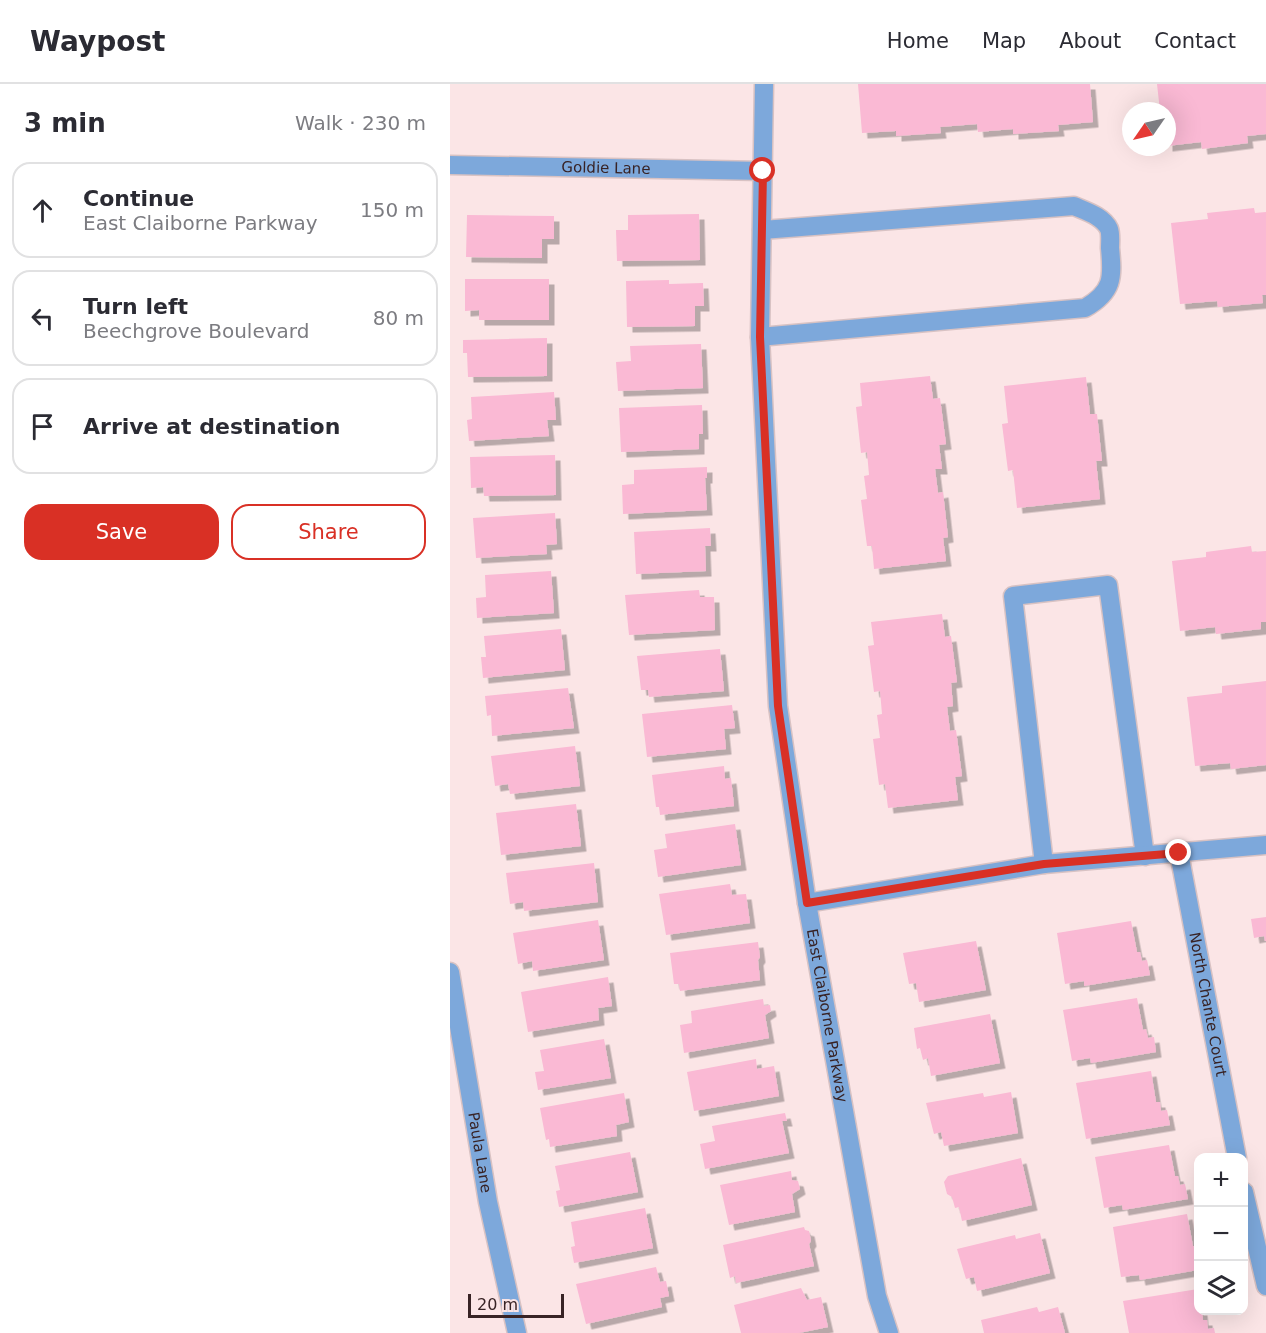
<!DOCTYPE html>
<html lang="en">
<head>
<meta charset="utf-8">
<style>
	:root { --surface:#fff; --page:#f7f7f7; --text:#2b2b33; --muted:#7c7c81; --line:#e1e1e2; --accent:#d93025 }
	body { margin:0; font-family:"DejaVu Sans",sans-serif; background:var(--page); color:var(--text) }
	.controls { position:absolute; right:18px; bottom:18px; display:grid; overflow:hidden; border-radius:12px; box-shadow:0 6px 24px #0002 }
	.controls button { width:54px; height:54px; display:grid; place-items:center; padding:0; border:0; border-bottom:2px solid var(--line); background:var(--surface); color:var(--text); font:30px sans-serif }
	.compass { position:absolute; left:672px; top:18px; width:54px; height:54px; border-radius:50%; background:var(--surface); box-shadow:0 6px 24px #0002; rotate:236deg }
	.scale { position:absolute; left:18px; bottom:15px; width:96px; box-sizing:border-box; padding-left:6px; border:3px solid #382325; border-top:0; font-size:16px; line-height:21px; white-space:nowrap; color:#382325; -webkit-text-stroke:4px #fbe5e6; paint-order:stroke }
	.stop { position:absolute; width:18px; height:18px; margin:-14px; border:4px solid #d93025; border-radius:50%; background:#fff }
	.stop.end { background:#d93025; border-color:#fff; box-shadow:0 2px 6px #0008 }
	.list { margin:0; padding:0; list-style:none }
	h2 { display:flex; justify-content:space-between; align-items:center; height:78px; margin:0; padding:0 24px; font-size:26px }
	h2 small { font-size:20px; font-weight:400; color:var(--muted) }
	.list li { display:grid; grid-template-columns:39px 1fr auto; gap:18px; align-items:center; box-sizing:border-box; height:96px; margin:0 12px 12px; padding:0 12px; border:2px solid var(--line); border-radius:18px }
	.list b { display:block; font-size:22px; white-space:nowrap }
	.list p { margin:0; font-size:20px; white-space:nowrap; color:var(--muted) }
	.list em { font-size:20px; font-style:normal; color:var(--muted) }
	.actions { display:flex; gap:12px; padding:18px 24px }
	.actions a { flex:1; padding:14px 0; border:2px solid var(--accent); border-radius:18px; text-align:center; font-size:21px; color:var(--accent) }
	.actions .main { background:var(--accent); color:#fff }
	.icon { flex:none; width:33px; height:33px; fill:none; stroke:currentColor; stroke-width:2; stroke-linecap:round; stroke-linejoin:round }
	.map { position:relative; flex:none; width:816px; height:1249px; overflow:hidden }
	header { display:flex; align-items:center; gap:36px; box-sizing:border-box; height:84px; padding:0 30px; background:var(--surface); border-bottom:2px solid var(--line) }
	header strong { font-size:28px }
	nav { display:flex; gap:33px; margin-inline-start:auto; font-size:21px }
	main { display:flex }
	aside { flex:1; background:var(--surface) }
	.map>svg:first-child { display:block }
</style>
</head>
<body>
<header>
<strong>Waypost</strong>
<nav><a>Home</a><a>Map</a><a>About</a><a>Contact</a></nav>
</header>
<main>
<aside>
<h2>3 min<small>Walk · 230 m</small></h2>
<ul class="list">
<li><svg class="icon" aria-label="ahead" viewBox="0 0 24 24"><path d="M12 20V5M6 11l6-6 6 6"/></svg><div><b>Continue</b><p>East Claiborne Parkway</p></div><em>150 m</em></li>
<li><svg class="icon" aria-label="left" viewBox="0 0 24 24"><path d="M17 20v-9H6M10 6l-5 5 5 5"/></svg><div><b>Turn left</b><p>Beechgrove Boulevard</p></div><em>80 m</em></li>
<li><svg class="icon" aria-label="arrive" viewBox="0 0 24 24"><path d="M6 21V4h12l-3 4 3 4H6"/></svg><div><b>Arrive at destination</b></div></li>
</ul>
<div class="actions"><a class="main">Save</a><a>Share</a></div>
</aside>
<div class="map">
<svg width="816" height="1249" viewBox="0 0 816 1249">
	<defs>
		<filter id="shadow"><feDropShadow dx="5.5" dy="5.5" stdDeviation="0" flood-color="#0004"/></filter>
	</defs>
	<rect width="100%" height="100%" fill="#fbe5e6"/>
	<g fill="#fab9d4" filter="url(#shadow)">
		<path d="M408,0H640L643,38L608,41L609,47L563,50V45L528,48L527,40L490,43L491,49L446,52V47L412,49Z"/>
		<path d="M707,0H816V50L797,52L798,59L752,65L751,58L717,62V27H710Z"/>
		<path d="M804,124L805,129L816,128V211H812L813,219L768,223L767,217L730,220L721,139L758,135L757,129Z"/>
		<path d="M249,130L250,176L167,177L166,146H178V131Z"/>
		<path d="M17,131L104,132V155H92V174L16,173Z"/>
		<path d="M15,195H99V236H29V226L15,227Z"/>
		<path d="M219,196V200L253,199L254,222H245V242L177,243L176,197Z"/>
		<path d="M97,254V292L18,293L17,269H13V256Z"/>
		<path d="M251,260L253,304L168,307L166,278L181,277L180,262Z"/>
		<path d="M480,292L483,315L490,314L496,360L489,361L492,385H485L488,409L493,408L498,453L493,454L496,477L424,485L422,462H417L411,416L417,415L414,392L419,391L417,368L411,369L406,323L412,322L410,299Z"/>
		<path d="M636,293L640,330H647L652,377H646L650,415L567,424L563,386L558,387L552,340L558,339L554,302Z"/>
		<path d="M104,308L106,336H97L99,352L19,357L17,336L22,335L21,313Z"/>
		<path d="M252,321L253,350H249V365L171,368L169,324Z"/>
		<path d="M105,371L106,411L34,412L33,403L21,404L20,373Z"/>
		<path d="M257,383V394H255L257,426L173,430L172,401L184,400V386Z"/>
		<path d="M105,429L107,460L96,461L97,470L26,474L23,434Z"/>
		<path d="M260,444L261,462H255L256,487L186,490L184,448Z"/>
		<path d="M801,462L802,468L816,467V538H811V545L766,550L765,543L730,547L722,477L756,473V468Z"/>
		<path d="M101,487L104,529L27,534L26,514L36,513L35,491Z"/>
		<path d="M249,506L250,513H264L265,546L179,551L175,511Z"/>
		<path d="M492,530L495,553L501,552L507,598L501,599L503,622L497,623L500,647L506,646L512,692L505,693L508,716L438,724L435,700L429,701L423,655L430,654L427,631L432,630L430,607L424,608L418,562L424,561L421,538Z"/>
		<path d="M111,545L115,586L33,594L31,573H36L34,552Z"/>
		<path d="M270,565L274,607L199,613L198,606H191L187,572Z"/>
		<path d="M816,597V681L781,685L780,679L745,682L737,613L772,609V602Z"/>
		<path d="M118,604L124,644L42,652L41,631L37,632L35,612Z"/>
		<path d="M282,621L285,644L274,645L276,665L197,673L192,630Z"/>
		<path d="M125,662L130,702L60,710L58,700L45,702L41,672Z"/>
		<path d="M274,682L275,695L281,694L284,722L210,731L209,723H206L202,691Z"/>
		<path d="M126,720L131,762L51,771L46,729Z"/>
		<path d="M285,740L291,781L208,793L204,766L217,764L215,750Z"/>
		<path d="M144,779L148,818L74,827L73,818L60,820L56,789Z"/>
		<path d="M280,800L282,811L296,810L300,839L216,851L209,810Z"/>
		<path d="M816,833V857H815L814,852L804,854L801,835Z"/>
		<path d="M148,836L154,876L83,887L82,877L68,880L63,849Z"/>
		<path d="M681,837L687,868H690L692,877L697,876L700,891L634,902V897L615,900L607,849Z"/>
		<path d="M526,857L536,906L469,918L466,899L459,900L453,869Z"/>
		<path d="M308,858L310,873L308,876L310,896L230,907L229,900H224L220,869Z"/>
		<path d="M158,893L162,922L148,924L149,936L78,948L71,908Z"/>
		<path d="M687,914L693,946L696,945L698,954L704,953L706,968L641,979L640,974L622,977L613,926Z"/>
		<path d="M313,915L314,922L320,921L321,927L315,931L319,954L234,969L230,941L242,939L241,927Z"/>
		<path d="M540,930L550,979L481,992L478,974L473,976L470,964L467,965L464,944Z"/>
		<path d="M154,955L161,994L88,1006L85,988L94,987L90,966Z"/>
		<path d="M306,975L307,985L324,982L329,1012L244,1027L237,988Z"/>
		<path d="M701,987L706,1018H710L711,1027L717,1026L720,1041L636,1055L626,999Z"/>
		<path d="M561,1008L568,1049L494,1062L491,1048L484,1050L476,1019L533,1009L534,1013Z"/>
		<path d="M174,1009L179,1038L166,1041L167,1052L100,1063L99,1055L96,1056L90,1024Z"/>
		<path d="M335,1029L337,1037H332L339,1069L255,1085L250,1060L265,1057L262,1042Z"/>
		<path d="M719,1061L725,1092H728L730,1101L735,1100L738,1115L673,1126L672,1121L654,1124L645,1073Z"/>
		<path d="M180,1068L188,1108L109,1123L106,1107L110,1106L105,1082Z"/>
		<path d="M571,1074L582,1121L512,1137L509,1123L505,1124L502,1113L497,1110L494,1098L498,1092Z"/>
		<path d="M341,1087L342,1096L348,1097L350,1105L342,1110L345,1128L279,1141L270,1101Z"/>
		<path d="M195,1124L203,1164L124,1179L121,1163L125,1162L121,1138Z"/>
		<path d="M737,1130L743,1162H746L748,1171V1186L690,1196L689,1191L671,1193L663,1143Z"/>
		<path d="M354,1143L355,1146L359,1147L361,1157L359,1160L364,1182L286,1199L285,1192L280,1194L273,1161Z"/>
		<path d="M590,1149L600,1189L527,1207L524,1193L516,1195L507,1165L565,1151L566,1155Z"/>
		<path d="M206,1183L210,1198L216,1197L219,1212L210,1214L212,1223L136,1240L126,1200Z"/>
		<path d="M351,1204L357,1216L371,1213L378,1243L349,1249H291L284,1221Z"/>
		<path d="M748,1205V1226H752L753,1236H757L758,1245L764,1244L765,1249H679L673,1217Z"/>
		<path d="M587,1223L589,1228L608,1223L615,1249H534L531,1236Z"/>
	</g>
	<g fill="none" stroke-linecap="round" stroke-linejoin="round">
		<defs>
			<g id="minor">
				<path id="s1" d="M314,0L310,253L328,622L357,819L427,1212L439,1249"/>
				<path id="s2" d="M0,81L313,87"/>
				<path d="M310,253L635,224C663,208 663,194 660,164C660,159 661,150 659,145C653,132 635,127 624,122L312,146"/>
				<path id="s3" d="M729,769L787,1074"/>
				<path d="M594,780L563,512L658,501L695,772"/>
				<path d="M357,819L594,780L816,761"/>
				<path id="s4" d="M0,888L38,1118L67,1249"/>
				<path d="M794,1108L816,1202"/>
			</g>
		</defs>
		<use href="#minor" stroke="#d8c2c3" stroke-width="21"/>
		<use href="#minor" stroke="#7da8db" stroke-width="18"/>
	</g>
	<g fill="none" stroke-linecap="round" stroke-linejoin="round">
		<path stroke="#d93025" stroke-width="8" d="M313,87L310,253L328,622L357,819L594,780L729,769"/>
	</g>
	<g text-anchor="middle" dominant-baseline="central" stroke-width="5" stroke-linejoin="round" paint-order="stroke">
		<g font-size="15" fill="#382325" stroke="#fbe5e6">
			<text stroke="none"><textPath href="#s2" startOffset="156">Goldie Lane</textPath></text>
			<text stroke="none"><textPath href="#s3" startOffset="154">North Chante Court</textPath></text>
			<text stroke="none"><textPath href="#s1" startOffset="936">East Claiborne Parkway</textPath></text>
			<text stroke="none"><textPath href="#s4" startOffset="183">Paula Lane</textPath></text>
		</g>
	</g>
</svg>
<div class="controls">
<button>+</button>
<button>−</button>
<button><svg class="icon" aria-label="layers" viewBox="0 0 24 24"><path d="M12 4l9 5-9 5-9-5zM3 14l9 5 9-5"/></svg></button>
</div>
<svg class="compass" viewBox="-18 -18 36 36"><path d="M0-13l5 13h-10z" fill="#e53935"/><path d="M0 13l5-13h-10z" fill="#7c7c81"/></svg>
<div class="scale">20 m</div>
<div class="stop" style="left:313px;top:87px"></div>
<div class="stop end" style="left:729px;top:769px"></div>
</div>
</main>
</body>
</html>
